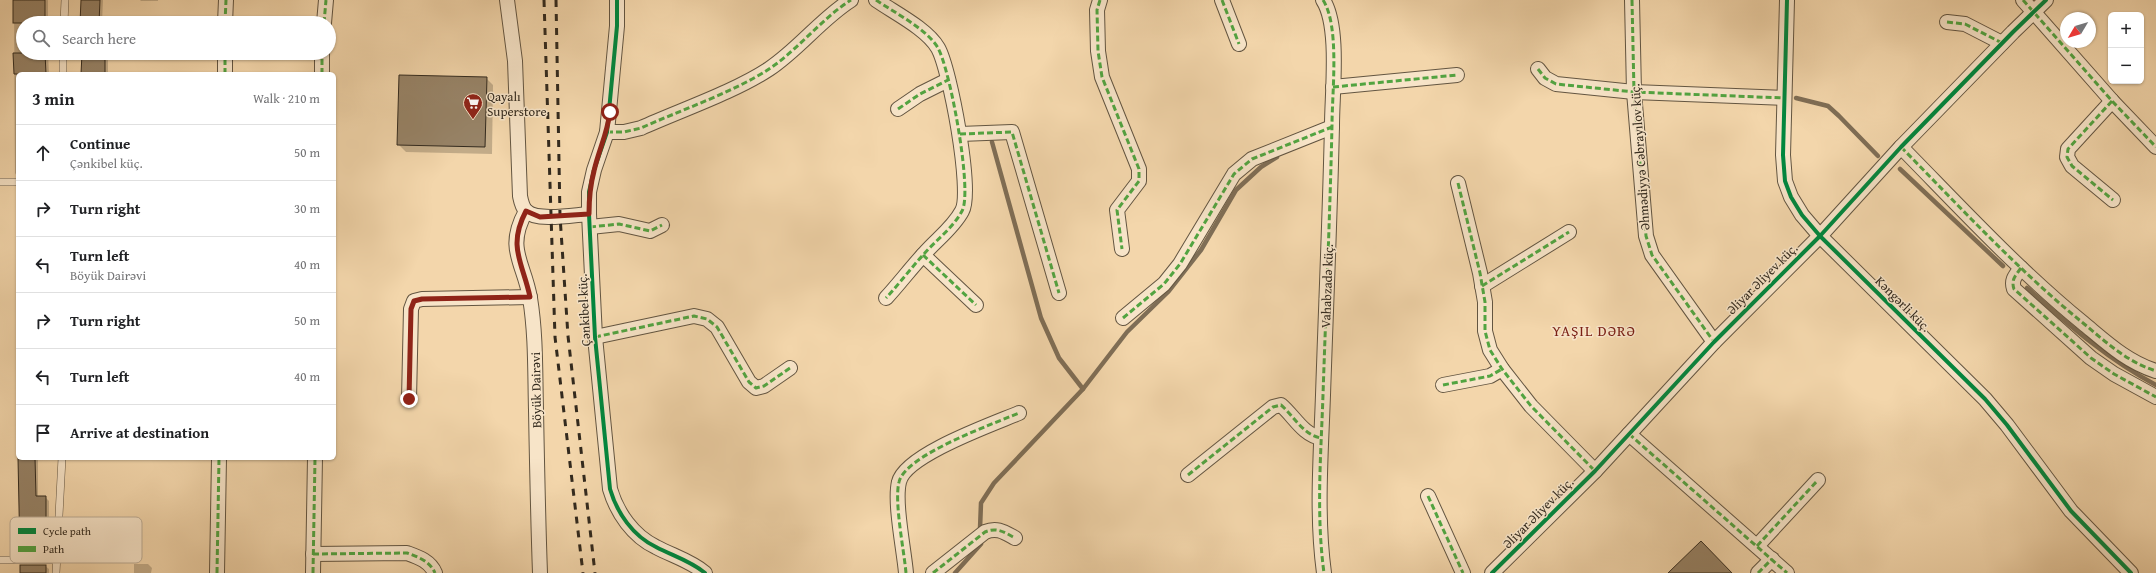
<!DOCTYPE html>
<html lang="en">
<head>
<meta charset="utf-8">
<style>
	:root { --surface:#fff; --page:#f6f6f6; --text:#202124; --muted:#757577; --line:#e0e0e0 }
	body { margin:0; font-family:"Gentium Book Plus",serif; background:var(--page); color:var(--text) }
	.controls { position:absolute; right:12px; top:12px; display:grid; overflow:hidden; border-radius:6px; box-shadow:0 1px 3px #0004 }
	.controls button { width:36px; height:36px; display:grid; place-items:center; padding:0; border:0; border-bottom:1px solid var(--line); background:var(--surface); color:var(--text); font:20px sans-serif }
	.compass { position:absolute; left:2060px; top:12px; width:36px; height:36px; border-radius:50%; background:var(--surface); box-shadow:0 1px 3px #0004; rotate:232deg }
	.stop { position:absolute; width:12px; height:12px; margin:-9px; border:3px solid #8f2418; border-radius:50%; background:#fff }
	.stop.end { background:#8f2418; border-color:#fff; box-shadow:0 1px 4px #0008 }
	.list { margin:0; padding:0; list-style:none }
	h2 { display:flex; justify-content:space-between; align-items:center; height:52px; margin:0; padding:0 16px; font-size:17px }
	h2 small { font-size:13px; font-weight:400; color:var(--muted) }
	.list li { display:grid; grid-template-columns:26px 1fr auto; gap:12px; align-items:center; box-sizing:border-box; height:56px; padding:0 16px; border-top:1px solid var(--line) }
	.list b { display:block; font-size:15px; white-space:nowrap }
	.list p { margin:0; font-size:13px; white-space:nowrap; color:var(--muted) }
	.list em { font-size:13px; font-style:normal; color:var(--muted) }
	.icon { flex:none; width:22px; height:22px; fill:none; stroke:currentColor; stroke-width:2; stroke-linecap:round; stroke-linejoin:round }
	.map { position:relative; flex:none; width:2156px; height:573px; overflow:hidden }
	.search { position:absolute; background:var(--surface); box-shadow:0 1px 3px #0004; left:16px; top:16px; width:320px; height:44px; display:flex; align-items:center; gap:10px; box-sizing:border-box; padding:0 14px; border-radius:22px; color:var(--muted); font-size:15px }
	.panel { position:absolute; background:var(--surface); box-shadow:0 1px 3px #0004; left:16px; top:72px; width:320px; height:388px; border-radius:6px }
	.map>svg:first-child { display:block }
</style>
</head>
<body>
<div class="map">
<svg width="2156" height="573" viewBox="0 0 2156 573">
	<rect width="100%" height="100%" fill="#f3d6ab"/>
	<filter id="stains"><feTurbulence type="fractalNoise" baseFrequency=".005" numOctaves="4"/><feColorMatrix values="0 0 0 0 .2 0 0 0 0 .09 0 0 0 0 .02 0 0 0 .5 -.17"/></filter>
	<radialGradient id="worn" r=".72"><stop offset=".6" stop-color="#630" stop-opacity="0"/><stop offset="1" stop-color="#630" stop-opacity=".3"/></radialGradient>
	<g fill="#0003">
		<path d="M14,0H48V23H23V53H48L49,74H18V178L15,173Z"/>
		<path d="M82,0H103L102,23H81Z"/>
		<path d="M140,0H158V1H141Z"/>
		<path d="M83,53H105L108,56V74H82Z"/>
		<path d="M486,78L493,85L492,154L406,152L398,144Z"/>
		<path d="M17,188H18V322Z"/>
		<path d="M19,458H38V497H45L49,501V558H24L21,555Z"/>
		<path d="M134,564H148L152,568L151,573H134Z"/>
		<path d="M45,566L49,569V573H21Z"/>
	</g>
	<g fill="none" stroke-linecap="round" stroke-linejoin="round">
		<g stroke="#7f6e56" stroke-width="4.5">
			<path d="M1796,98L1828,106L1839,116L1878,156"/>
			<path d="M992,142L1041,318L1059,358L1083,389"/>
			<path d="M1900,169L2003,266"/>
			<path d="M2027,288C2068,324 2107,359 2156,385"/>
			<path d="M980,529L981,503L994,483L1083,389L1127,332L1168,292L1201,250L1236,190L1261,167L1277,157"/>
			<path d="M955,573L981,544"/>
		</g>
	</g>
	<g fill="#978367" stroke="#332a1e">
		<rect x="13" y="0" width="32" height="23"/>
		<path d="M81,0H100L99,23H80Z"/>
		<path d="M13,53H45L46,74H14Z"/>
		<path d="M82,53H105V74H81Z"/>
		<path d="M399,75L487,77L485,147L397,145Z"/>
		<path d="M18,458H35L36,496H46V555H20Z"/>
		<path d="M1701,541L1732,573H1668Z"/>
		<rect x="20" y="565" width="26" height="8"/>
	</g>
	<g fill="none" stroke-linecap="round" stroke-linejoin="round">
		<defs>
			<g id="lane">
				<path d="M64,23L65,0"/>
				<path d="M63,74V53"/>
				<path d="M0,182H18"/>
				<path d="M0,560H56"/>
				<path d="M56,573L62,458"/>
			</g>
			<g id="street">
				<path d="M507,0L515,61L520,196C521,201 522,207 526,211C537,222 573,215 589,214"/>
				<path d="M617,0V26L607,132L594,170L589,192V214L595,337L610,489C617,513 633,536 656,547C673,556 691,561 705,573"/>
				<path d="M876,0C895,13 927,29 938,48C950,69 973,192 962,211C953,228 936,240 924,254C911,268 899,284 886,298"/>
				<path d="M1100,0L1097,10L1098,51L1102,77L1139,169V181L1117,210L1122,249"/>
				<path d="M1222,0L1239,44"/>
				<path d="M1323,0C1340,26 1332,93 1332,125C1330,215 1326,305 1323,395C1321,454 1316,514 1324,573"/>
				<path d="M1632,0L1634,92L1646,236L1652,255L1714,342"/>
				<path d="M1787,0L1783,155L1785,181L1791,197L1802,215L1820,236L1985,399L2007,425L2071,511L2131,573"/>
				<path d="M2023,0L2112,101L2156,147"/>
				<path d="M1947,22L1965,24L2002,43"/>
				<path d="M225,23L226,0"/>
				<path d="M324,23L326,0"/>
				<path d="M1538,69L1545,78L1556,84L1634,92L1784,98"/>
				<path d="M225,74V53"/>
				<path d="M322,74V53"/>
				<path d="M1333,87L1457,75"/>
				<path d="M2112,101L2068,149L2067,157L2072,166L2113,200"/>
				<path d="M898,109L920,94L948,80"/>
				<path d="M607,132H624L641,128C681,110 734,92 769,69C799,49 821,19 851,0"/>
				<path d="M960,134L1012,132L1059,293"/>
				<path d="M1901,147C1960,207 2018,270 2083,323C2106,342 2127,362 2156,371"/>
				<path d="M1458,183L1480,273L1485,302V331L1490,350L1502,369L1531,406L1595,471"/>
				<path d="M526,211C505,249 524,262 530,298C536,335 535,372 536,410C537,464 538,519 540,573"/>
				<path d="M590,227L619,224L650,231L662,225"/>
				<path d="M923,255L976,305"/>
				<path d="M2021,268C2015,276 2011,280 2014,289L2091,358L2114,374L2156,397"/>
				<path d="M1482,286L1569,232"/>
				<path d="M1123,318L1164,284L1180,264L1234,174L1252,159L1332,127"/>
				<path d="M595,337L694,316L707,319L717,327L749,382L756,388L764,386L790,368"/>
				<path d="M1443,385L1490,376L1502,369"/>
				<path d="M409,399L411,309L414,301L422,299L530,297"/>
				<path d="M1629,434L1787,573"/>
				<path d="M1188,475L1273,407L1281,405C1294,416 1303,435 1321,438"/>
				<path d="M1428,496L1463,573"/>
				<path d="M1757,546L1818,480"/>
				<path d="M313,554L407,553C418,557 430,561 435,573"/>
				<path d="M217,573L219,458"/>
				<path d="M313,573L315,458"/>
				<path d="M906,573C904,550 894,502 899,482C905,455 993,424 1019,413"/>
				<path d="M933,573L985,532C997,527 1004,532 1015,538"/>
				<path d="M1492,573L1595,471L1714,342L1820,236L1901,147L2013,32L2046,0"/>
				<path d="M1758,573L1772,559"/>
			</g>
		</defs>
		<use href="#lane" stroke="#635541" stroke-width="8"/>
		<use href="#street" stroke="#635541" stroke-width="16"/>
		<use href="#lane" stroke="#f7e4c8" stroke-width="7"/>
		<use href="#street" stroke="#f7e4c8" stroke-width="14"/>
		<g stroke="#332a1e" stroke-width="3" stroke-dasharray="7 7" stroke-linecap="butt">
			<path d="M544,0L555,337L583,573"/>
			<path d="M556,0L560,216L568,336L595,573"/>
		</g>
		<g stroke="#52a441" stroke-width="3" stroke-dasharray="6 3" stroke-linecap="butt">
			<path d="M876,0C895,13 927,29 938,48C950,69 973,192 962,211C953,228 936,240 924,254C911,268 899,284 886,298"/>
			<path d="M1100,0L1097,10L1098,51L1102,77L1139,169V181L1117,210L1122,249"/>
			<path d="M1222,0L1239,44"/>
			<path d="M1323,0C1340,26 1332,93 1332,125C1330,215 1326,305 1323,395C1321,454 1316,514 1324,573"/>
			<path d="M1632,0L1634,92L1646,236L1652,255L1714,342"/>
			<path d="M2023,0L2112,101L2156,147"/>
			<path d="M1947,22L1965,24L2002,43"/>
			<path d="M225,23L226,0"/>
			<path d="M324,23L326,0"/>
			<path d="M1538,69L1545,78L1556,84L1634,92L1784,98"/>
			<path d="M225,74V53"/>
			<path d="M322,74V53"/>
			<path d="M1333,87L1457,75"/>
			<path d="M2112,101L2068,149L2067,157L2072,166L2113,200"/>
			<path d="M898,109L920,94L948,80"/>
			<path d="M607,132H624L641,128C681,110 734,92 769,69C799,49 821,19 851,0"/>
			<path d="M960,134L1012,132L1059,293"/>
			<path d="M1901,147C1960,207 2018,270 2083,323C2106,342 2127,362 2156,371"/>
			<path d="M1458,183L1480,273L1485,302V331L1490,350L1502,369L1531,406L1595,471"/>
			<path d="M590,227L619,224L650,231L662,225"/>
			<path d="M923,255L976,305"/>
			<path d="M2021,268C2015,276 2011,280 2014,289L2091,358L2114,374L2156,397"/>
			<path d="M1482,286L1569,232"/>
			<path d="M1123,318L1164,284L1180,264L1234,174L1252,159L1332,127"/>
			<path d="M595,337L694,316L707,319L717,327L749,382L756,388L764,386L790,368"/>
			<path d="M1443,385L1490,376L1502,369"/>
			<path d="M409,399L411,309L414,301L422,299L530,297"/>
			<path d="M1629,434L1787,573"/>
			<path d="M1188,475L1273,407L1281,405C1294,416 1303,435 1321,438"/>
			<path d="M1428,496L1463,573"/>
			<path d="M1757,546L1818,480"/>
			<path d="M313,554L407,553C418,557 430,561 435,573"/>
			<path d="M217,573L219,458"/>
			<path d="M313,573L315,458"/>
			<path d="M906,573C904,550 894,502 899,482C905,455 993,424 1019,413"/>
			<path d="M933,573L985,532C997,527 1004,532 1015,538"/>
			<path d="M1758,573L1772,559"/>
		</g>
		<defs>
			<g id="cycleway">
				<path d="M617,0V26L607,132L594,170L589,192V214L595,337L610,489C617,513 633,536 656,547C673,556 691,561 705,573"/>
				<path d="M1787,0L1783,155L1785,181L1791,197L1802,215L1820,236L1985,399L2007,425L2071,511L2131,573"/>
				<path d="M1492,573L1595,471L1714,342L1820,236L1901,147L2013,32L2046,0"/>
			</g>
		</defs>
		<use href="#cycleway" stroke="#f7e4c8" stroke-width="6"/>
		<use href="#cycleway" stroke="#00873e" stroke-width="4"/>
	</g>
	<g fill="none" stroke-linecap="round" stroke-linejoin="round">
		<path stroke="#8f2418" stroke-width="5" d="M409,399L411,309L414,301L422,299L530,297C523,263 507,247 526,211L540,217L589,214C589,199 590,186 594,171C599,149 607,135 610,112"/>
	</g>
	<defs>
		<symbol id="supermarket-pin" viewBox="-11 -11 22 30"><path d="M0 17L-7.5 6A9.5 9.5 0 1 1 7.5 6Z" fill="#8f2418" stroke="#f7e4c8"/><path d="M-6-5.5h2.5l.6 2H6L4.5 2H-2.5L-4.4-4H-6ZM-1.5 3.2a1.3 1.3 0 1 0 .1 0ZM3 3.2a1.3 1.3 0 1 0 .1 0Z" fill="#fff"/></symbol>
	</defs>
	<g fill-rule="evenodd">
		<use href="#supermarket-pin" x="462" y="92" width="22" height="30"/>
	</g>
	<g text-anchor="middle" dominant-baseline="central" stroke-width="3" stroke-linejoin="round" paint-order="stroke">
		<g font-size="13" fill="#332a1e" stroke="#f7e4c8" text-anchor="start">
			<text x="487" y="96">Qayalı<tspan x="487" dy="15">Superstore</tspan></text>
		</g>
		<g font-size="13" fill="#332a1e" stroke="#f7e4c8">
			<text transform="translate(1640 157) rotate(-94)">Əhmədiyyə Cəbrayılov küç.</text>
			<text transform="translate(1762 279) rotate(-45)">Əliyar Əliyev küç.</text>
			<text transform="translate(1327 286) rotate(-88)">Vahabzadə küç.</text>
			<text transform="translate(1903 304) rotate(45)">Kəngərli küç.</text>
			<text transform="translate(584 310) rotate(-93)">Çənkibel küç.</text>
			<text transform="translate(536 390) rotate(-91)">Böyük Dairəvi</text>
			<text transform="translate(1538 513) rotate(-45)">Əliyar Əliyev küç.</text>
		</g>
		<g font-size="15" letter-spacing="1" fill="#7a1f14" stroke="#f7e4c8">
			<text x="1594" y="330">YAŞIL DƏRƏ</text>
		</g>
	</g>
	<rect x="10" y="517" width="132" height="46" rx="6" fill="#f7e4c8" stroke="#bcac95" stroke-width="1"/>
	<rect x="18" y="528" width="18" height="6" fill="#00873e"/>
	<rect x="18" y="546" width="18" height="6" fill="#52a441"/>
	<g font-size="11" fill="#332a1e">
		<text x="43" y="535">Cycle path</text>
		<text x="43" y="553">Path</text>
	</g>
	<rect width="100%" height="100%" filter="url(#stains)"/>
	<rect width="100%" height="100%" fill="url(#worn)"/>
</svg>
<div class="controls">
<button>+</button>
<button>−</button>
</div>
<svg class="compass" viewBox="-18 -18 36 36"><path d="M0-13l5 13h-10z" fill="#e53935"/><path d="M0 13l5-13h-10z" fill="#757577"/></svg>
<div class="stop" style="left:610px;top:112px"></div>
<div class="stop end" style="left:409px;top:399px"></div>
<div class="search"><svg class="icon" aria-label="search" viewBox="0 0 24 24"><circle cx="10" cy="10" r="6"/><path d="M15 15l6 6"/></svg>Search here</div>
<section class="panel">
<h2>3 min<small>Walk · 210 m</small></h2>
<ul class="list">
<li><svg class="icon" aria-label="ahead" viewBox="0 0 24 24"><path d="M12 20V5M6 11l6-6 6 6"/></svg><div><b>Continue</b><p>Çənkibel küç.</p></div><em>50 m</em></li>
<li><svg class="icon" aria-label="right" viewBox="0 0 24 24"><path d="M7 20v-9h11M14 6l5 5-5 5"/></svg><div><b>Turn right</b></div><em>30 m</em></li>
<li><svg class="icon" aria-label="left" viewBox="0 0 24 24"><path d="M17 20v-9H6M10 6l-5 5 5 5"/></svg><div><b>Turn left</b><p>Böyük Dairəvi</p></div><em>40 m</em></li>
<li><svg class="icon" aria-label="right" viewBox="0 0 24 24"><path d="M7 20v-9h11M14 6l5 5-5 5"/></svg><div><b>Turn right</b></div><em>50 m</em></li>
<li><svg class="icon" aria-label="left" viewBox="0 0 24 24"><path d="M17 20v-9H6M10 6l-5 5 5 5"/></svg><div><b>Turn left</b></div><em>40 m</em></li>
<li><svg class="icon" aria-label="arrive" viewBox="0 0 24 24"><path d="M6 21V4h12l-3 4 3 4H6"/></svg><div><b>Arrive at destination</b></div></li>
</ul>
</section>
</div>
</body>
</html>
